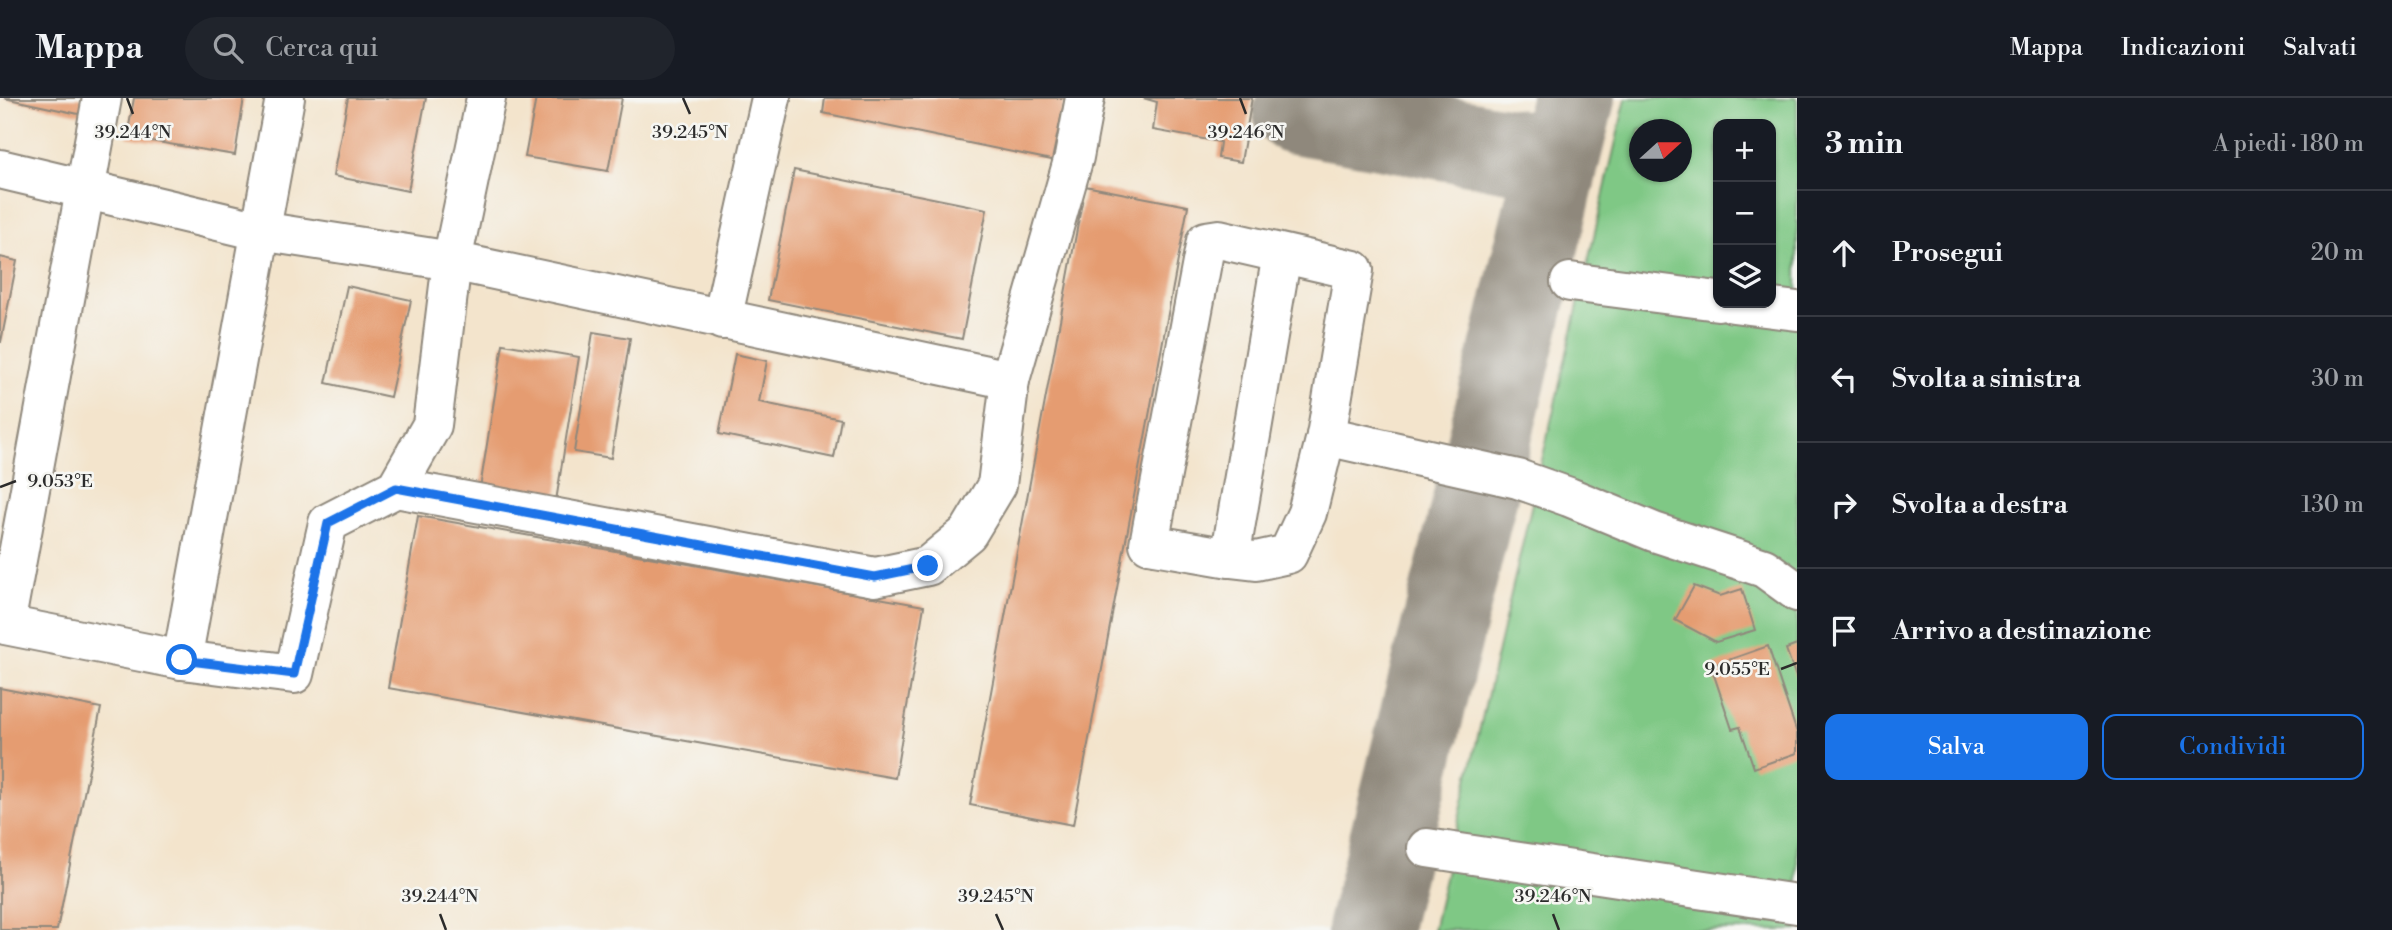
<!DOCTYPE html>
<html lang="it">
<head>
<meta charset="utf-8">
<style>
	:root { --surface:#171b24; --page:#20242c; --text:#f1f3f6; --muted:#9ea1a6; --line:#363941; --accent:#1a73e8 }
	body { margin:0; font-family:"Libre Bodoni",serif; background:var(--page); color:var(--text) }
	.controls { position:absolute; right:21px; top:21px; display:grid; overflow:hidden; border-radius:14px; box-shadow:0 2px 5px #0004 }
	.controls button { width:63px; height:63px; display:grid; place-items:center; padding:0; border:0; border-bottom:2px solid var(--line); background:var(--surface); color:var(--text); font:35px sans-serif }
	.compass { position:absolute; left:1629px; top:21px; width:63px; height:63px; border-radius:50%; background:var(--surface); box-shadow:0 2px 5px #0004; rotate:69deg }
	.stop { position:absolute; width:21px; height:21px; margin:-16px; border:5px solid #1a73e8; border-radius:50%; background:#fff }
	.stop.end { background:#1a73e8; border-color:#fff; box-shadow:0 2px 7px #0008 }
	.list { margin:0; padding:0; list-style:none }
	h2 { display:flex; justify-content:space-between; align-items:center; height:91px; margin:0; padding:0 28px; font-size:30px }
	h2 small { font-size:23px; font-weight:400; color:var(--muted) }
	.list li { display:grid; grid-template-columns:46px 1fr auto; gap:21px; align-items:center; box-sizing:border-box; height:126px; padding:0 28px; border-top:2px solid var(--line) }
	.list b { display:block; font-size:26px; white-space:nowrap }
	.list em { font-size:23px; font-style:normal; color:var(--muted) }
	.actions { display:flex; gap:14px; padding:21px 28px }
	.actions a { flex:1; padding:16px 0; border:2px solid var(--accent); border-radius:14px; text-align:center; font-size:24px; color:var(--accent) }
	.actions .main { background:var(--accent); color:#fff }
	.icon { flex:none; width:38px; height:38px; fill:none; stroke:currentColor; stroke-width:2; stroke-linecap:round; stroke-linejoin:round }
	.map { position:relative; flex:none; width:1797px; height:832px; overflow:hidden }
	header { display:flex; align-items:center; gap:42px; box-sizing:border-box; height:98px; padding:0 35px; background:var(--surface); border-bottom:2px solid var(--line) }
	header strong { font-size:33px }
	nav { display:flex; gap:38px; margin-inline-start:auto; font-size:24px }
	.search { width:490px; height:63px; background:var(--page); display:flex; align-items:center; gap:18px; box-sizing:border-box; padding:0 24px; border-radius:38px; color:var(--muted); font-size:26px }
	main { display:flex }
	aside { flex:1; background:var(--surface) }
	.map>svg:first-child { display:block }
</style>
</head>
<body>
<header>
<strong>Mappa</strong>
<div class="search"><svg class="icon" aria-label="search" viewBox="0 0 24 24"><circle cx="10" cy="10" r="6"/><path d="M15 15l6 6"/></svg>Cerca qui</div>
<nav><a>Mappa</a><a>Indicazioni</a><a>Salvati</a></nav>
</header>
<main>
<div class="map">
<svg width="1797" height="832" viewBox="0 0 1797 832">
	<rect width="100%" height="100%" fill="#f6f6f2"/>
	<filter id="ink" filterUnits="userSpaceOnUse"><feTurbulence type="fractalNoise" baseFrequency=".0143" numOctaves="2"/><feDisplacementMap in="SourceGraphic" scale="14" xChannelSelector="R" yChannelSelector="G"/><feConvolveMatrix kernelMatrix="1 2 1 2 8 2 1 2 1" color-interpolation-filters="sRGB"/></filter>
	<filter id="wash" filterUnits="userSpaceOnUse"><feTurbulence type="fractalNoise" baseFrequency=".00686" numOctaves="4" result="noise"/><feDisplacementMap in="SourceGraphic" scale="28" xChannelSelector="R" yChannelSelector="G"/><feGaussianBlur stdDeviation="1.57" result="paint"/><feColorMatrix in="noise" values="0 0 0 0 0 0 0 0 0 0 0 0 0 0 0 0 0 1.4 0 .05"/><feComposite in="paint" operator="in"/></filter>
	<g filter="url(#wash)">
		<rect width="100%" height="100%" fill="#f3e4cc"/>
		<path fill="#7fc885" stroke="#557a58" stroke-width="2" fill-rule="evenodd" d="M1626,0H1797V832H1433ZM1718,26H1771V205H1718ZM1640,32H1682V74H1640Z"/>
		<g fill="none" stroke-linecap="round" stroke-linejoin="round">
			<g stroke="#8f887c" stroke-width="84">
				<path d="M1295,14L1521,54"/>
				<path d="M1369,832L1573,0"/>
			</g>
		</g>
		<g id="blocks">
			<g fill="#e59c71">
				<path d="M4,0H92L88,18Z"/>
				<path d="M134,0H244L235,57L127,39Z"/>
				<path d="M348,0H426L408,93L333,78Z"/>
				<path d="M536,0H622L608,73L525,59Z"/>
				<path d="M825,0H1065L1052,62L823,15Z"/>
				<path d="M1143,0H1252L1241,64L1218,60L1220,44L1153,32L1157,4Z"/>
				<path d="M794,72L987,111L962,241L768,202Z"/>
				<path d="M1085,88L1188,108L1073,727L970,707Z"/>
				<path d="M0,159L17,163L1,244H0Z"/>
				<path d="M347,188L411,202L390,299L326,285Z"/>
				<path d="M593,234L630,240L611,360L574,354Z"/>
				<path d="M503,246L579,259L556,403L480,390Z"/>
				<path d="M735,256L767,263L759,304L841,321L834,360L719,336Z"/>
				<path d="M418,418L924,508L895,680L388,590Z"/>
				<path d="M1694,488L1720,498L1742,491L1755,532L1716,544L1675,522Z"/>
				<path d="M1797,547V582L1786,551Z"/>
				<path d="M1768,548L1797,635V655L1754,670L1740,629L1732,631L1711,568Z"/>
				<path d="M0,590L101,610L57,832H0Z"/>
			</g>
		</g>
	</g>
	<g filter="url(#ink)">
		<use href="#blocks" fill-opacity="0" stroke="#8f887c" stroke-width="2"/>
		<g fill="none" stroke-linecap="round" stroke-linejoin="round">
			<defs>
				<g id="minor">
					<path d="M102,0L5,527L182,562L294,576L328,425L396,390L432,327L452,163L486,0"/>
					<path d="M0,71L260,133L452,163L1010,282"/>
					<path d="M1282,156L1230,460L1149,446L1206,143L1219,141L1354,172L1326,338L1518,381L1569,399L1654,434L1764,470L1797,494"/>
					<path d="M1570,184L1718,203"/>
					<path d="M1733,205L1797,213"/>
					<path d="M722,222L771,0"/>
					<path d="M396,390L875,479L928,468L968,435L997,387L1010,282L1074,59L1085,0"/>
					<path d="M1230,460L1256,463L1288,456L1307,415L1326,338"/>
					<path d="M182,562L285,0"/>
					<path d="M1427,750L1797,806"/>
				</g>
			</defs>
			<use href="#minor" stroke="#8f887c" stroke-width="42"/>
			<use href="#minor" stroke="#fff" stroke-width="38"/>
		</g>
	</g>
	<g fill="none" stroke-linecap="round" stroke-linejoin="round" filter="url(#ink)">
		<path stroke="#1a73e8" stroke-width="9" d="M182,562L294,576L328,425L396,390L875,479L928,468"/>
	</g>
	<path fill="none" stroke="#2b2b2b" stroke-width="2.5" d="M127,0L133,16M683,0L690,16M1240,0L1246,16M0,389L16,383M1781,571L1797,565M440,816L446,832M996,816L1003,832M1553,816L1559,832"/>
	<g font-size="18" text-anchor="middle" fill="#2b2b2b" stroke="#f6f6f2" stroke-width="5" stroke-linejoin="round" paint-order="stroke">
		<text x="133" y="40">39.244°N</text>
		<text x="690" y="40">39.245°N</text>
		<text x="1246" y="40">39.246°N</text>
		<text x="60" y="389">9.053°E</text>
		<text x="1737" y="577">9.055°E</text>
		<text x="440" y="804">39.244°N</text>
		<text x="996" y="804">39.245°N</text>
		<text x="1553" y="804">39.246°N</text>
	</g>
</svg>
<div class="controls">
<button>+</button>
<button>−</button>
<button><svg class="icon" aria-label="layers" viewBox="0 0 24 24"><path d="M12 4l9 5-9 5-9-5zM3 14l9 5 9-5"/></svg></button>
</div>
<svg class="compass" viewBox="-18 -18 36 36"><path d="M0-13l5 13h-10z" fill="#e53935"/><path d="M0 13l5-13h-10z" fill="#9ea1a6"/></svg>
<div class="stop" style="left:182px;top:562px"></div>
<div class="stop end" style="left:928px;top:468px"></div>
</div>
<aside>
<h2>3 min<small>A piedi · 180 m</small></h2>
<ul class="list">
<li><svg class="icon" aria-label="ahead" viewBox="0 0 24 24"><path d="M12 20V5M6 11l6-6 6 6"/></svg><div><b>Prosegui</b></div><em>20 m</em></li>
<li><svg class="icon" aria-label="left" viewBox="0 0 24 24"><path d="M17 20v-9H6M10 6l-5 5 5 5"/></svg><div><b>Svolta a sinistra</b></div><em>30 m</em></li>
<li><svg class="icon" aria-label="right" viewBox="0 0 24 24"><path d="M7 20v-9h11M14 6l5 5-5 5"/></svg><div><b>Svolta a destra</b></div><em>130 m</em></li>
<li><svg class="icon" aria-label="arrive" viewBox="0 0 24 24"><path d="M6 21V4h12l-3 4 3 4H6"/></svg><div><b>Arrivo a destinazione</b></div></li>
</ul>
<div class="actions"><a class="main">Salva</a><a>Condividi</a></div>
</aside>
</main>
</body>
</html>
